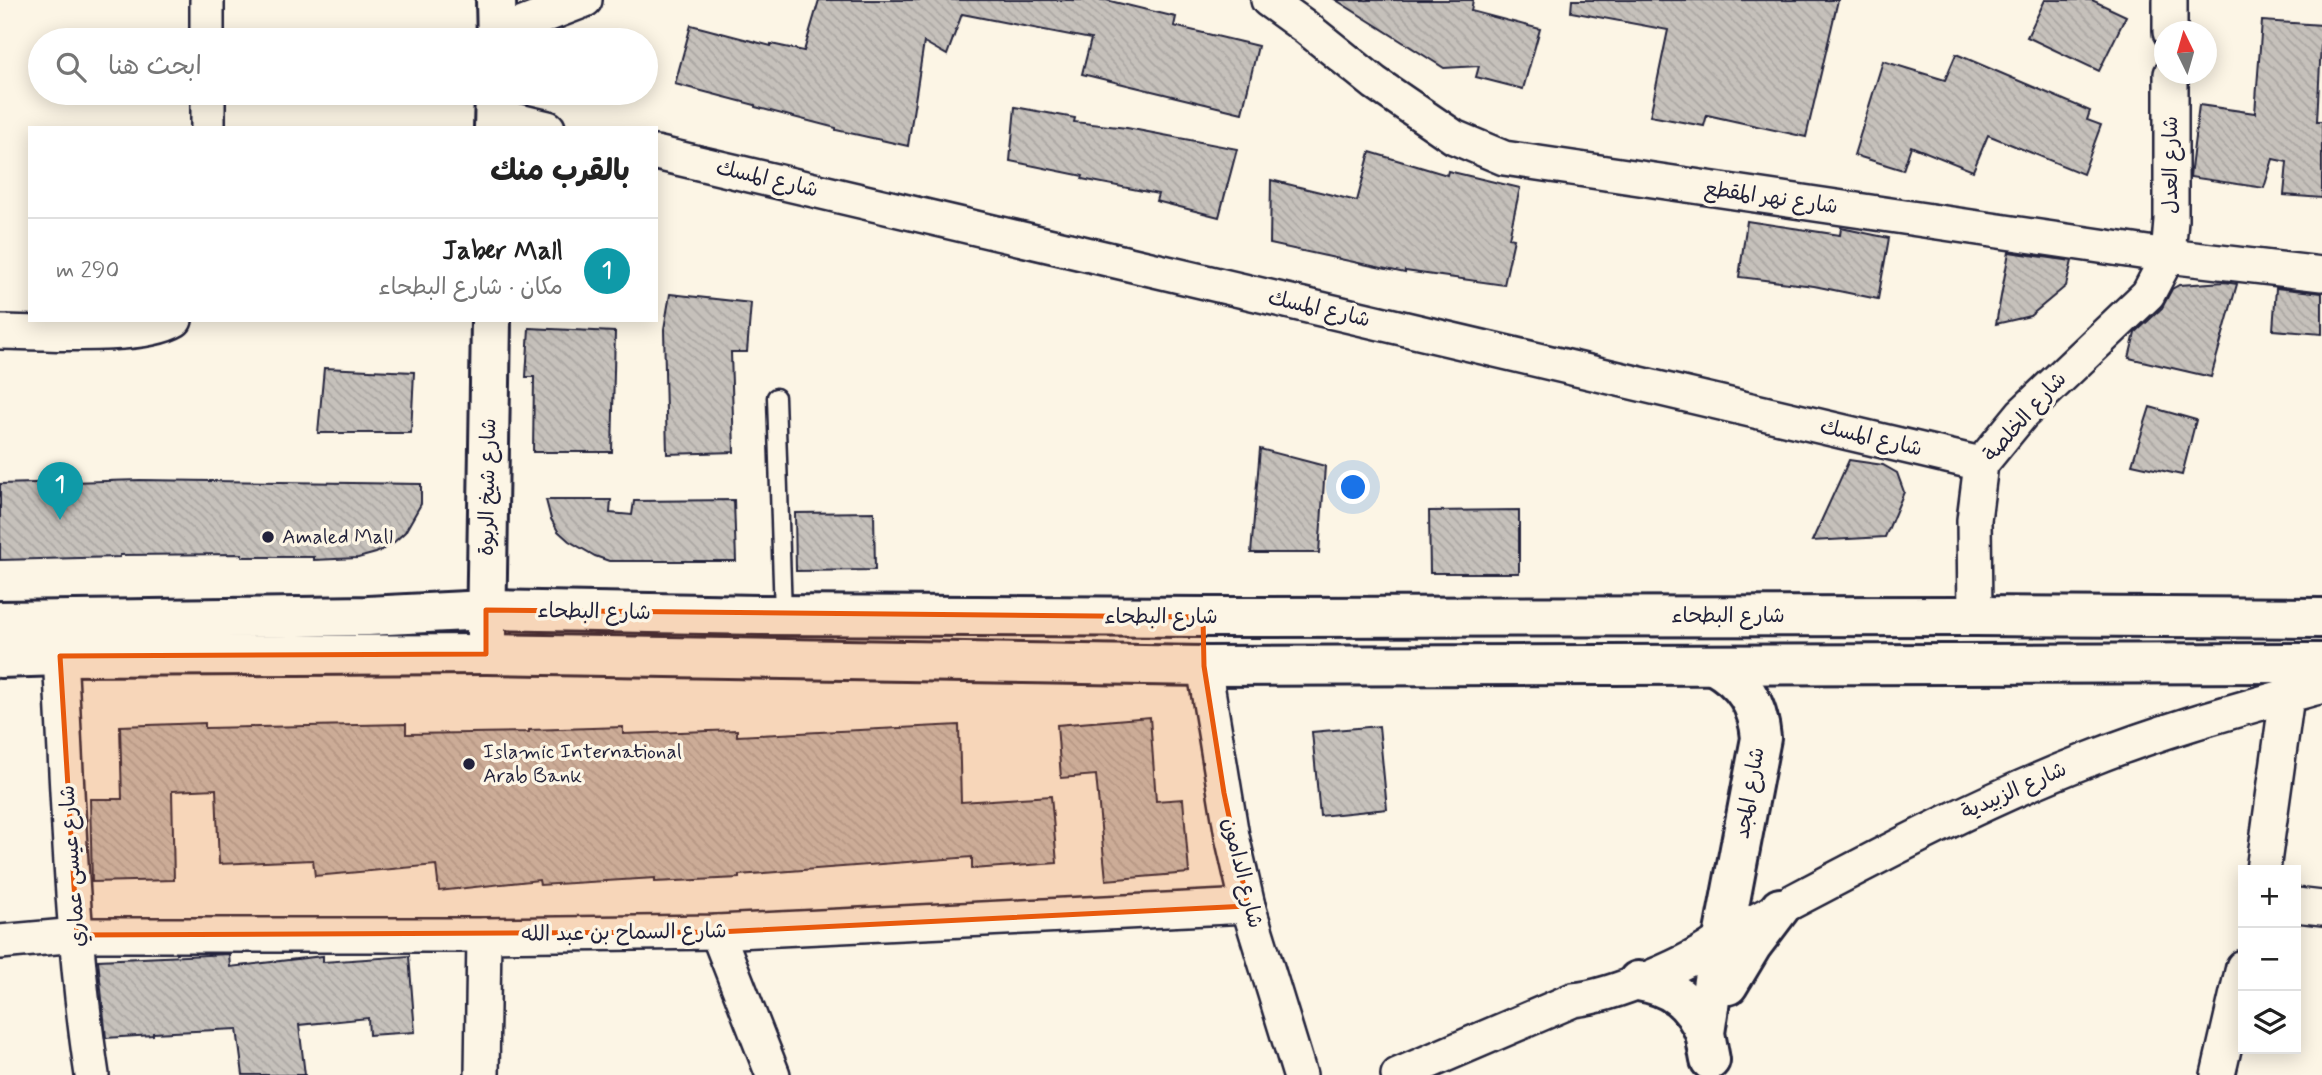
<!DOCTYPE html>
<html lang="ar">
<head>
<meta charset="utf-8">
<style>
	:root { --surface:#fff; --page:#f6f6f6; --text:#222; --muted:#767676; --line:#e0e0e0; --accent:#22223b }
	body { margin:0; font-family:Mynerve,"Playpen Sans Arabic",sans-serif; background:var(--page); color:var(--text); direction:rtl }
	.controls { position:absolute; right:21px; bottom:21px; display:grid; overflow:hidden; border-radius:0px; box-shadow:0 4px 18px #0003 }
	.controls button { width:63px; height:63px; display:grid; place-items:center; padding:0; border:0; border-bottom:2px solid var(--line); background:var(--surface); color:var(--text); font:35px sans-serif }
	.compass { position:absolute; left:2154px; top:21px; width:63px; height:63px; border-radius:50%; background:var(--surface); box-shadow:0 4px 18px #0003; rotate:355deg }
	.you { position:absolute; left:1354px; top:488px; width:24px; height:24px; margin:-18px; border:5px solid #fff; border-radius:50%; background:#1a73e8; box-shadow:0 0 0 10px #1a73e833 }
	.badge { display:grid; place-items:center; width:46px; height:46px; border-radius:50%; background:var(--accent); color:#fff; font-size:23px; font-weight:700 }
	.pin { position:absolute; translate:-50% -58px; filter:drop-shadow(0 2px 4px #0008) }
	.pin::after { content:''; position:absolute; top:37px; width:24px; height:21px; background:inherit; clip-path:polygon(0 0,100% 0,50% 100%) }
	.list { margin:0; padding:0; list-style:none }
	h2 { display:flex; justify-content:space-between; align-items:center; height:91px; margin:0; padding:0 28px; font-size:30px }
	h2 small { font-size:23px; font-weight:400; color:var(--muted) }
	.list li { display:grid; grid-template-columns:46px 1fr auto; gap:21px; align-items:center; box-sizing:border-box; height:105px; padding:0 28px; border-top:2px solid var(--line) }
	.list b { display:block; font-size:26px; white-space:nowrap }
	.list p { margin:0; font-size:23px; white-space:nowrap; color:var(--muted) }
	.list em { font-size:23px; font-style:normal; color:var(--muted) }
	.icon { flex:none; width:38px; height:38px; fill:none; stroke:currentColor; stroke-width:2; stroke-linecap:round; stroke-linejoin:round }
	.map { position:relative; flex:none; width:2322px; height:1075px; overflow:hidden; direction:ltr }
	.search { position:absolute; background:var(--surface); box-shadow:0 4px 18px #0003; left:28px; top:28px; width:630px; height:77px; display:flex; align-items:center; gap:18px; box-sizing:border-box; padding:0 24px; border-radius:38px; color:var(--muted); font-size:26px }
	.panel { position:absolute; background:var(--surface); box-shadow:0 4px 18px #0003; left:28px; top:126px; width:630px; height:196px; border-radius:0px; direction:rtl }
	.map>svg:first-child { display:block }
</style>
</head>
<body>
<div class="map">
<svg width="2322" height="1075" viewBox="0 0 2322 1075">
	<defs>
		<pattern id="building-back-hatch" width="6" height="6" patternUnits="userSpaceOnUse" patternTransform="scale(1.75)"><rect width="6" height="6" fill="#c6c1bb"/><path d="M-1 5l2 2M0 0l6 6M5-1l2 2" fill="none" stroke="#aaa6a2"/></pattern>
	</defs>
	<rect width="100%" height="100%" fill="#fcf5e5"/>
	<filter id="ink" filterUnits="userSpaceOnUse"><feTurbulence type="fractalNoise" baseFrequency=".0143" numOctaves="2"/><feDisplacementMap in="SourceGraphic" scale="14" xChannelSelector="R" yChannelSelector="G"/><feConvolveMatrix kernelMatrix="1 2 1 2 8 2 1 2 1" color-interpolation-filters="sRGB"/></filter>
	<g filter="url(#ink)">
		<g fill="url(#building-back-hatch)" stroke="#22223b" stroke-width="2">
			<path d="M819,0H1106L1176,17L1174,26L1258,46L1242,113L1082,74L1091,39L962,14L947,55L924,42L908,146L836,130V128L755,107V105L675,84L691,25L771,46V44L804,51Z"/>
			<path d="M1336,0H1473L1471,11L1540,29L1523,89L1476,77L1479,66L1444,68Z"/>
			<path d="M1572,0H1838L1806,137L1707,115L1704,126L1650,116L1668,30L1571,12Z"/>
			<path d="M2045,0H2092L2126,16L2099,71L2027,37Z"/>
			<path d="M2262,21L2322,25L2317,121H2322V198L2284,195L2287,162L2273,159L2264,188L2190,177L2199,105L2255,113Z"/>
			<path d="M1956,54L2090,111L2087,120L2101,125L2083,174L1988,135L1973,171L1911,146L1903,170L1854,155L1883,61L1945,80Z"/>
			<path d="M1015,107L1075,118L1074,122L1127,128L1237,149L1219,217L1156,201L1158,194L1082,179L1083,176L1010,161Z"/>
			<path d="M1370,152L1447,175L1448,171L1520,188L1509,238L1514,239L1504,285L1405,271V273L1270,244L1271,180L1357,201Z"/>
			<path d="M1747,221L1840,235L1841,228L1889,238L1878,299L1814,286L1739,277Z"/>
			<path d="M2009,252L2072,261L2066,286L2030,316L1996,324Z"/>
			<path d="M2225,282L2237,284L2211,377L2129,358L2135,333L2162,308L2172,289L2179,285Z"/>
			<path d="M2276,288L2322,293V334L2273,330Z"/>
			<path d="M670,294L751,303L747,352H731L734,452L667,454L664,329Z"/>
			<path d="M529,328L615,332L612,452H533L534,377H526Z"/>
			<path d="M324,368L414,372L411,433H318Z"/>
			<path d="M2150,407L2196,420L2182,475L2132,464Z"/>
			<path d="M1260,449L1325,466L1319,553H1251Z"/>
			<path d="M1849,460L1883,465L1897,473L1904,492L1885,537L1812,541Z"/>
			<path d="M140,480L421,484V504L405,532L391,545L376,553L358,558L314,560V557H242V554L120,555V557L0,560V484Z"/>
			<path d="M546,500H611L610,513L632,515L634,501L734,500L736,561H609L595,556L569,541L558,531L551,519Z"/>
			<path d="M1519,510V573H1430L1429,511Z"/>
			<path d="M874,512L875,570L796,571L795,513Z"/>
			<path d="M1150,717L1156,801L1183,799L1189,873L1106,880L1096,775L1061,778L1057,725Z"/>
			<path d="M205,723V728L406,724V734L529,732V730L623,727V734L737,730V736L959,725L961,802L1051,796L1057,863L972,869V857L739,875V878L655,882V878L540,885L539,880L439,891L436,865L315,876L313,860L219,864L216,789L172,791L174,880L92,882L90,799H122L120,726Z"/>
			<path d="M1379,726L1387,809L1320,816L1312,732Z"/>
			<path d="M229,954L230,967L323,956V962L409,956L415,1032L369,1035L368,1018L299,1025L305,1075H243L237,1029L153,1033V1035L106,1038L98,960Z"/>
		</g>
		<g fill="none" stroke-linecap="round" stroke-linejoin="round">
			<defs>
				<path id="service" d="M776,397L783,614"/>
				<g id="minor">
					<path d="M207,0V40"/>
					<path d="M1268,0L1304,26L1375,83L1454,137L1504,158L2168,256L2322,274"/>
					<path d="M2170,0V32"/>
					<path d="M497,34L585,0"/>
					<path d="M208,93V128"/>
					<path d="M494,115L548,128"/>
					<path d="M656,153L1981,464"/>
					<path d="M0,332C42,332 142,340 175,320"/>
					<path d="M1975,616L1974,520L1981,464L2022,414L2148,294L2168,256L2171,220V74"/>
					<path d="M60,656C68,795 71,937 92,1075"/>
					<path d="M1204,666L1232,836L1248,906L1300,1075"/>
					<path d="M2263,870L2287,696"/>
					<path d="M2296,905L2322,908"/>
					<path d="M717,932L773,1075"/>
					<path d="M0,942L77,935H484L717,932L1248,906"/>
					<path d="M482,1075L484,935"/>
					<path d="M1398,1075L1573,1000C1613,996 1692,963 1723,938C1844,875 1963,808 2090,759C2165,729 2244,708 2322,686"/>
					<path d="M2218,1075L2243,967"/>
				</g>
				<g id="tertiary">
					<path d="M496,0L497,40"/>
					<path d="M494,128L495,93"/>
					<path d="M0,621L368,616L486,610L759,615L1203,617L1975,616L2322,618"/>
					<path d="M486,637L491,320"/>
					<path d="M0,658L60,656L486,654L1204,666L2322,663"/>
					<path d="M1638,981C1672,986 1692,1002 1705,1033"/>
					<path d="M1728,985L1752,945L1780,908"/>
					<path d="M1710,1060L1705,1033L1717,954L1723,938L1761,738C1758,704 1744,682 1714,665"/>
				</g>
			</defs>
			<use href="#service" stroke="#22223b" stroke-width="21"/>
			<use href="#minor" stroke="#22223b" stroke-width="38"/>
			<use href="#tertiary" stroke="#22223b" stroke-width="44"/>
			<use href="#service" stroke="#fcf5e5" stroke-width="16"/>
			<use href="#minor" stroke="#fcf5e5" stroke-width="33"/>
			<use href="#tertiary" stroke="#fcf5e5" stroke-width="38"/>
		</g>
	</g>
	<path fill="#e8590c" fill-opacity="0.2" stroke="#e8590c" stroke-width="5" stroke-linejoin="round" d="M486,610L1203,617L1204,666L1224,793L1248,906L717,932L77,935L60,656L486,654Z"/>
	<g fill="#22223b" stroke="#fcf5e5" stroke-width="2.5">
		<circle cx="268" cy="537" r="7"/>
		<circle cx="469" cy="764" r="7"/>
	</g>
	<g text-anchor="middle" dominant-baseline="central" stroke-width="7" stroke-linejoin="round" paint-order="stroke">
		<g font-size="21" fill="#22223b" stroke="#fcf5e5">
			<text transform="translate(2171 165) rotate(-90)">شارع العدل</text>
			<text transform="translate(767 179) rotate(13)">شارع المسك</text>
			<text transform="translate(1771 198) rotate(8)">شارع نهر المقطع</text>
			<text transform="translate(1319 309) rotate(13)">شارع المسك</text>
			<text transform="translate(2025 417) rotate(-48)">شارع الخلصة</text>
			<text transform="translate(1871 438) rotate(13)">شارع المسك</text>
			<text transform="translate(488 487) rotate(-89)">شارع شيخ الربوة</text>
			<text transform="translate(594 612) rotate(1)">شارع البطحاء</text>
			<text x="1728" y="616">شارع البطحاء</text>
			<text x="1161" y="617">شارع البطحاء</text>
			<text transform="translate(2014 791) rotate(-24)">شارع الزبيدية</text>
			<text transform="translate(1750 793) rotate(-80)">شارع المجد</text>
			<text transform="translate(73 866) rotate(-94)">شارع عيسى عماري</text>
			<text transform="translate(1242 873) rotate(76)">شارع الدامون</text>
			<text transform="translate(624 933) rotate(-1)">شارع السماح بن عبد الله</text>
		</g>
		<g font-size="21" fill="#22223b" stroke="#fcf5e5" text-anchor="start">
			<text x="282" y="537">Amaled Mall</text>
			<text x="483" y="752">Islamic International<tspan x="483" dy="24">Arab Bank</tspan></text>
		</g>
	</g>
</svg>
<div class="controls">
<button>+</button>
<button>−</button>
<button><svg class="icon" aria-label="layers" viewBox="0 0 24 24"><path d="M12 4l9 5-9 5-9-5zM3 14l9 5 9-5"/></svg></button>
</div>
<svg class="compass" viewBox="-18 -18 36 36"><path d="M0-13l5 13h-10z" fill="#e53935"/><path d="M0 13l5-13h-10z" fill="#767676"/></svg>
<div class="you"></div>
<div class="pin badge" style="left:60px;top:520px;background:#0f9aa8">1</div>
<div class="search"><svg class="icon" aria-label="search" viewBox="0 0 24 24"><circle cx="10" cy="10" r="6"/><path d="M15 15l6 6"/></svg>ابحث هنا</div>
<section class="panel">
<h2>بالقرب منك<small></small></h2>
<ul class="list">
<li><span class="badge" style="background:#0f9aa8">1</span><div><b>Jaber Mall</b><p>مكان · شارع البطحاء</p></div><em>290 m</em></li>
</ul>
</section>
</div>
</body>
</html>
